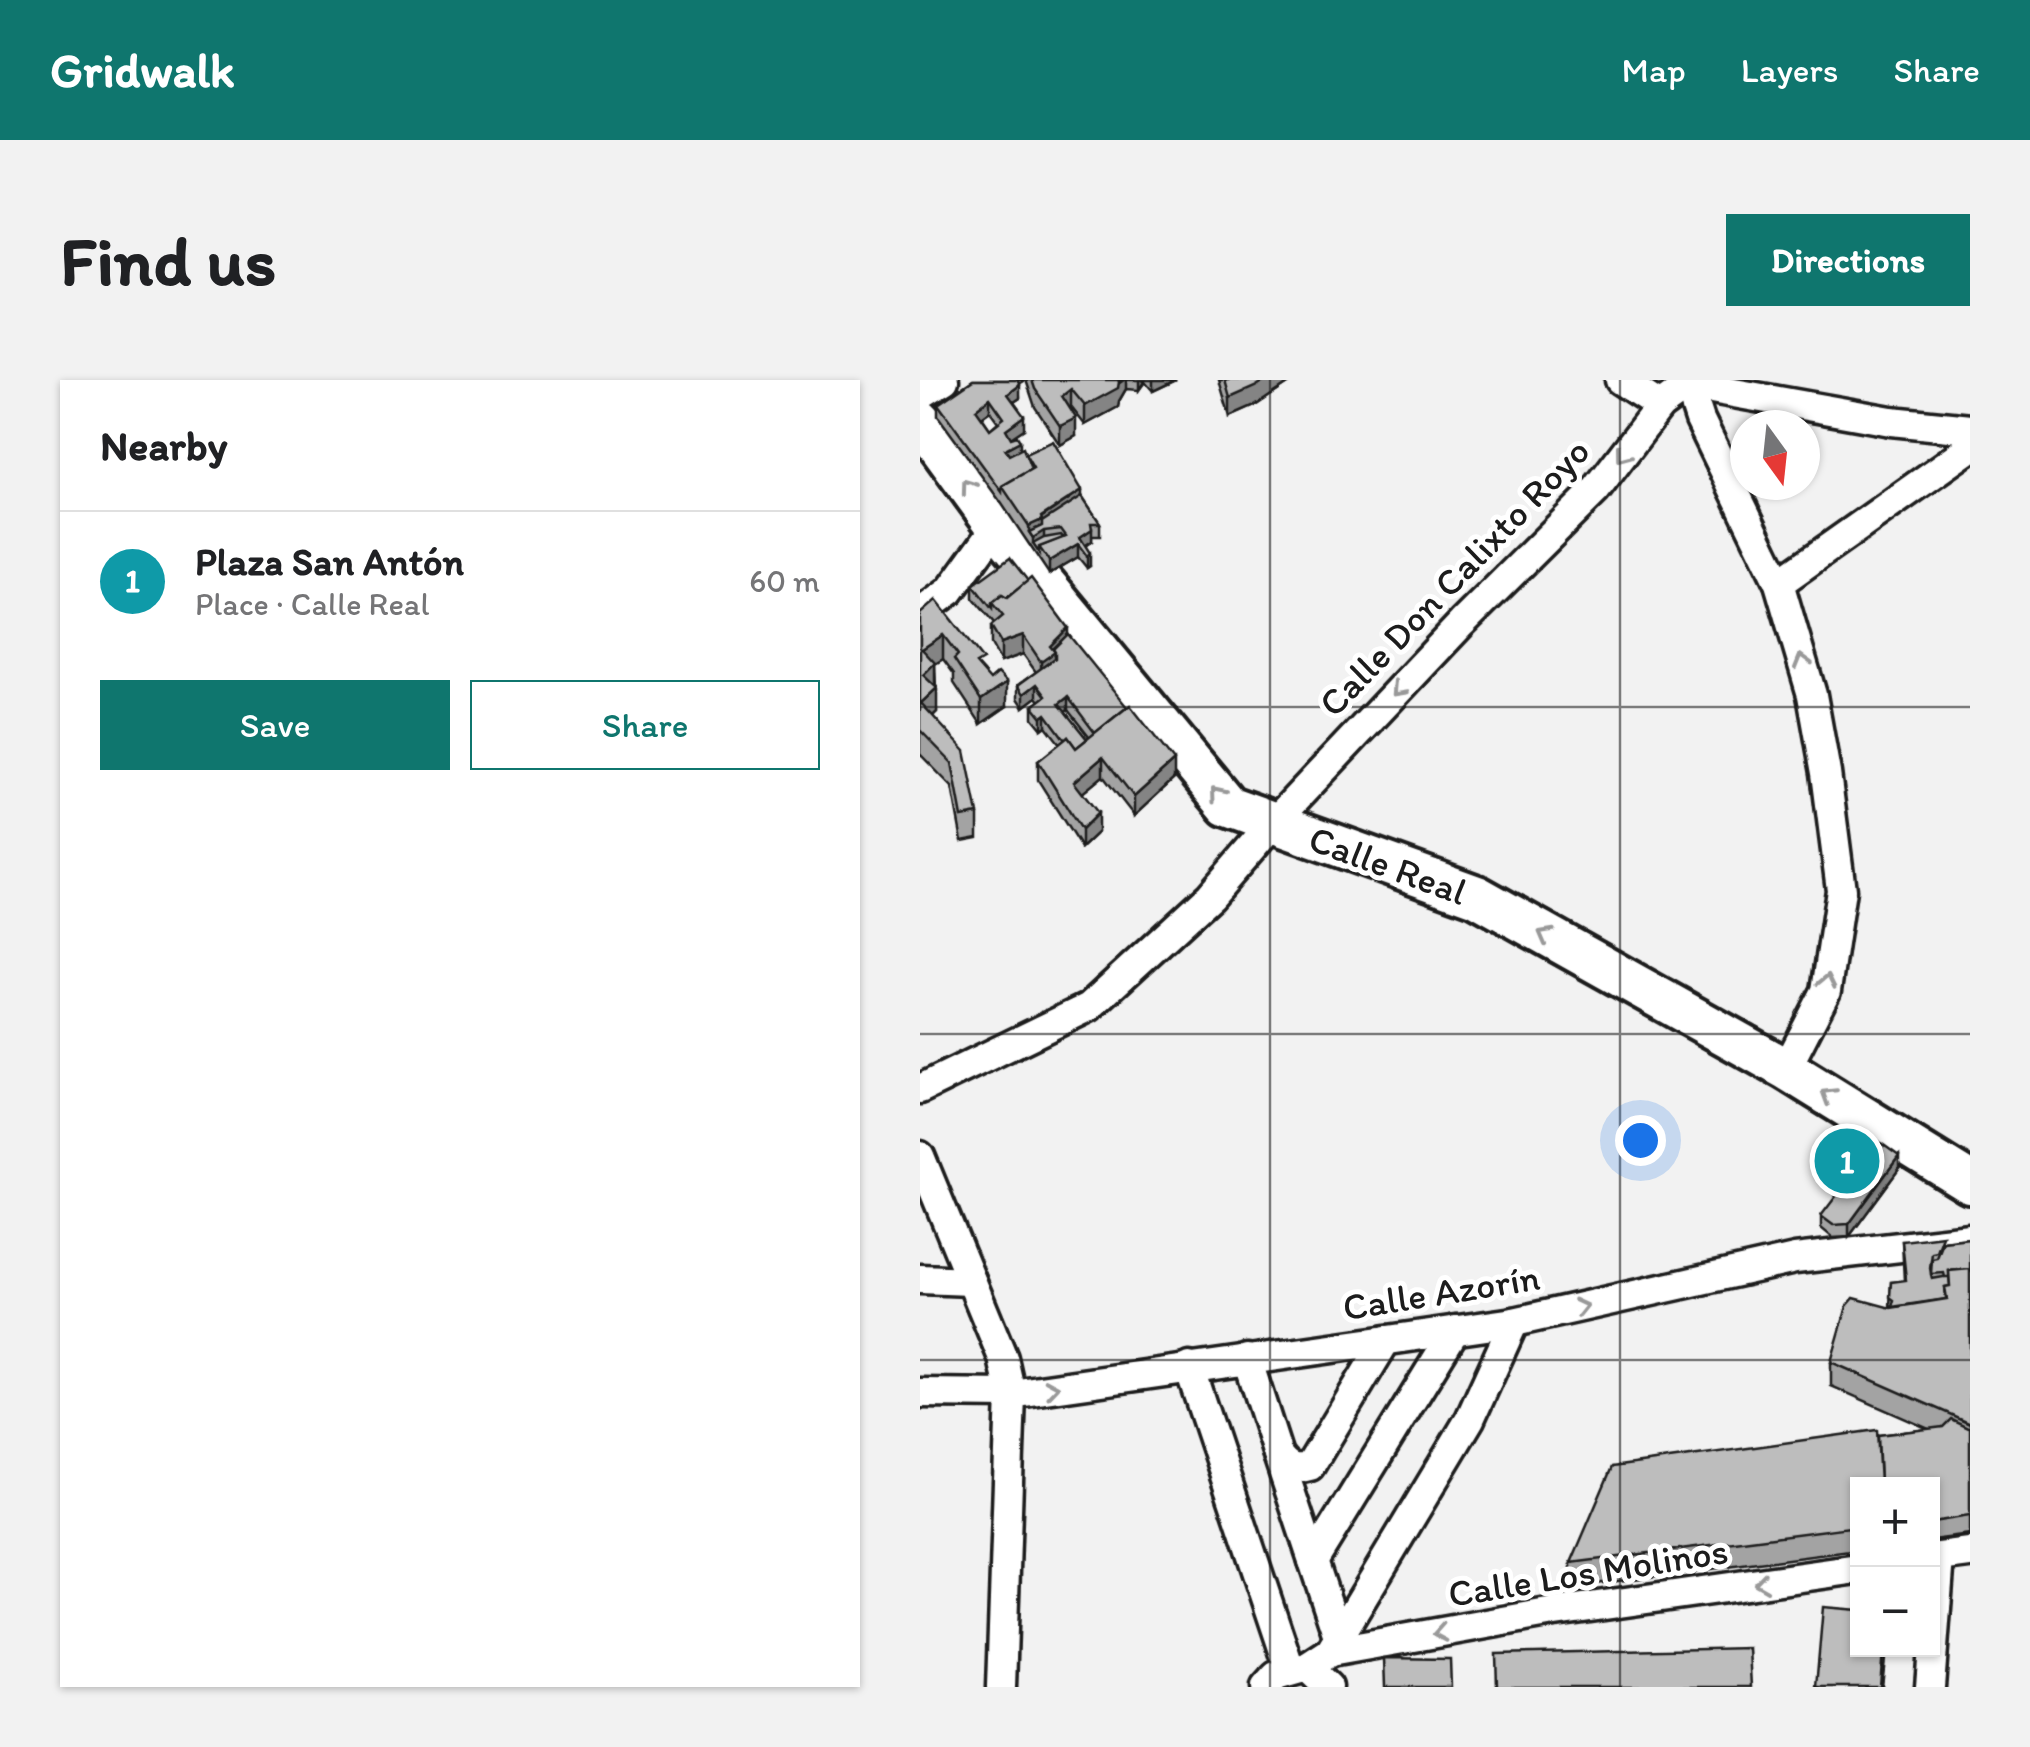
<!DOCTYPE html>
<html lang="en">
<head>
<meta charset="utf-8">
<style>
	:root { --surface:#fff; --page:#f2f2f2; --text:#202124; --muted:#757577; --line:#e0e0e0; --accent:#0f766e }
	body { margin:0; font-family:Itim,sans-serif; background:var(--page); color:var(--text) }
	.controls { position:absolute; right:30px; bottom:30px; display:grid; overflow:hidden; border-radius:0px; box-shadow:0 2px 8px #0004 }
	.controls button { width:90px; height:90px; display:grid; place-items:center; padding:0; border:0; border-bottom:2px solid var(--line); background:var(--surface); color:var(--text); font:50px sans-serif }
	.compass { position:absolute; left:810px; top:30px; width:90px; height:90px; border-radius:50%; background:var(--surface); box-shadow:0 2px 8px #0004; rotate:165deg }
	.you { position:absolute; left:720px; top:760px; width:35px; height:35px; margin:-25px; border:8px solid #fff; border-radius:50%; background:#1a73e8; box-shadow:0 0 0 15px #1a73e833 }
	.badge { display:grid; place-items:center; width:65px; height:65px; border-radius:50%; background:var(--accent); color:#fff; font-size:32px; font-weight:700 }
	.pin { position:absolute; translate:-50% -50%; border:5px solid #fff; box-shadow:0 2px 10px #0006 }
	.list { margin:0; padding:0; list-style:none }
	h2 { display:flex; justify-content:space-between; align-items:center; height:130px; margin:0; padding:0 40px; font-size:42px }
	h2 small { font-size:32px; font-weight:400; color:var(--muted) }
	.list li { display:grid; grid-template-columns:65px 1fr auto; gap:30px; align-items:center; box-sizing:border-box; height:140px; padding:0 40px; border-top:2px solid var(--line) }
	.list b { display:block; font-size:38px; white-space:nowrap }
	.list p { margin:0; font-size:32px; white-space:nowrap; color:var(--muted) }
	.list em { font-size:32px; font-style:normal; color:var(--muted) }
	.actions { display:flex; gap:20px; padding:30px 40px }
	.actions a { flex:1; padding:22px 0; border:2px solid var(--accent); border-radius:0px; text-align:center; font-size:35px; color:var(--accent) }
	.actions .main { background:var(--accent); color:#fff }
	.map { position:relative; flex:none; width:1050px; height:1307px; overflow:hidden; border-radius:0px }
	header { display:flex; align-items:center; gap:60px; box-sizing:border-box; height:140px; padding:0 50px; background:var(--accent); color:#fff }
	header strong { font-size:48px }
	nav { display:flex; gap:55px; margin-inline-start:auto; font-size:35px }
	.intro { display:flex; align-items:center; justify-content:space-between; box-sizing:border-box; height:240px; padding:0 60px }
	h1 { margin:0; font-size:70px }
	.button { padding:25px 45px; border-radius:0px; background:var(--accent); color:#fff; font-size:35px; font-weight:700 }
	main { display:flex; gap:60px; padding:0 60px }
	aside { flex:1; background:var(--surface); border-radius:0px; box-shadow:0 2px 8px #0004 }
	.map>svg:first-child { display:block }
</style>
</head>
<body>
<header>
<strong>Gridwalk</strong>
<nav><a>Map</a><a>Layers</a><a>Share</a></nav>
</header>
<div class="intro"><h1>Find us</h1><a class="button">Directions</a></div>
<main>
<aside>
<h2>Nearby<small></small></h2>
<ul class="list">
<li><span class="badge" style="background:#0f9aa8">1</span><div><b>Plaza San Antón</b><p>Place · Calle Real</p></div><em>60 m</em></li>
</ul>
<div class="actions"><a class="main">Save</a><a>Share</a></div>
</aside>
<div class="map">
<svg width="1050" height="1307" viewBox="0 0 1050 1307">
	<rect width="100%" height="100%" fill="#f2f2f2"/>
	<filter id="ink" filterUnits="userSpaceOnUse"><feTurbulence type="fractalNoise" baseFrequency=".01" numOctaves="2"/><feDisplacementMap in="SourceGraphic" scale="20" xChannelSelector="R" yChannelSelector="G"/><feConvolveMatrix kernelMatrix="1 2 1 2 8 2 1 2 1" color-interpolation-filters="sRGB"/></filter>
	<g filter="url(#ink)">
		<g fill="none" stroke-linecap="round" stroke-linejoin="round">
			<defs>
				<g id="street">
					<path d="M700,0L740,26"/>
					<path d="M767,0L780,40L859,203L892,315L906,393L921,510L906,611L866,689"/>
					<path d="M0,15L24,0"/>
					<path d="M859,203L1050,68"/>
					<path d="M0,233L30,211L77,146"/>
					<path d="M0,709L169,627L290,516L353,443L542,243L676,110L740,26L769,5L971,41L1050,49"/>
					<path d="M0,776L83,978L91,1014L81,1307"/>
					<path d="M0,899L51,901"/>
					<path d="M327,979L358,1075C368,1088 374,1091 390,1086L466,960"/>
					<path d="M269,987L370,1289"/>
					<path d="M0,1013L91,1014L594,942L875,879L1050,859"/>
					<path d="M358,1075L419,1259"/>
					<path d="M1012,1178L1050,1173"/>
					<path d="M393,1181L535,950"/>
					<path d="M410,1272L628,1233L938,1189"/>
					<path d="M387,1287L410,1272L550,1039L594,942"/>
					<path d="M346,1307L356,1296L387,1287L408,1307"/>
					<path d="M1010,1307L1020,1177"/>
				</g>
				<path id="secondary" d="M0,40L77,146L308,426L557,516L866,689L1050,803"/>
			</defs>
			<use href="#street" stroke="#1c1c1c" stroke-width="35"/>
			<use href="#secondary" stroke="#1c1c1c" stroke-width="48"/>
			<use href="#street" stroke="#fff" stroke-width="28"/>
			<use href="#secondary" stroke="#fff" stroke-width="40"/>
		</g>
		<g fill="#a3a3a3" stroke="#1c1c1c" stroke-width="2.5" fill-rule="evenodd">
			<path d="M53,0H106L99,4L100,18L94,22L104,49L91,57L105,75L162,116L180,143V156H172V161L165,166L170,186L167,188L158,177L129,194L82,124L18,36V24ZM70,31L78,42L70,49L62,37Z"/>
			<path d="M106,0H256L233,11L225,2L219,10L206,9L199,21L198,27L165,45L151,27L156,56L140,65L115,27Z"/>
			<path d="M299,0H374L335,26L310,37Z"/>
			<path d="M53,205L148,254L254,399L214,436L183,396L162,413L178,452L161,468L118,400V381L140,364L126,346L122,349L113,338V326L120,321L117,317L104,327L98,318V305L116,292L103,274L81,282L71,264V246L74,243L53,218ZM148,330L169,357L167,359L145,332Z"/>
			<path d="M0,234L63,292L87,326L61,344L34,303V294L23,279L15,284L17,332L13,336L58,434V458L42,461L32,407L0,374Z"/>
			<path d="M979,789L929,857L913,858L901,848V836Z"/>
			<path d="M1050,859V1155L1012,1160V1104H938V1170L651,1207V1183L958,1055L1009,1049L911,1006V982L970,928L971,902L984,901L982,861L1023,862Z"/>
		</g>
		<g fill="#848484" stroke="#1c1c1c" stroke-width="2.5">
			<path d="M204,0H206V9L199,21L198,27L165,45V26Z"/>
			<path d="M219,0H225L219,10Z"/>
			<path d="M233,0H256L233,11Z"/>
			<path d="M346,0H374L335,26L310,37V18Z"/>
			<path d="M100,5V18L88,26V14Z"/>
			<path d="M151,9V27L142,34V16Z"/>
			<path d="M70,18V31L56,41V29Z"/>
			<path d="M104,36V49L86,61V49Z"/>
			<path d="M156,38V56L140,65V46Z"/>
			<path d="M100,61V74L85,81V69Z"/>
			<path d="M162,110V129L124,151V164H113V158L109,152V146Z"/>
			<path d="M172,149V161L161,168L160,157Z"/>
			<path d="M158,164V177L129,194V181Z"/>
			<path d="M170,173V186L167,188V176Z"/>
			<path d="M148,248V266L121,301V282L130,266Z"/>
			<path d="M23,255V279L15,284V307L3,319L2,269Z"/>
			<path d="M103,255V274L81,282V263Z"/>
			<path d="M87,302V326L61,344V320Z"/>
			<path d="M117,304V317L104,327V314Z"/>
			<path d="M17,308V332L1,347V323Z"/>
			<path d="M148,317V330L139,336V324Z"/>
			<path d="M126,334V346L122,349V337Z"/>
			<path d="M183,377V396L154,420V402Z"/>
			<path d="M254,381V399L214,436V417Z"/>
			<path d="M178,433V452L161,468V450Z"/>
			<path d="M979,776V789L929,857V844Z"/>
			<path d="M963,1270H966L962,1307H960Z"/>
		</g>
		<g fill="#bdbdbd" stroke="#1c1c1c" stroke-width="2.5" fill-rule="evenodd">
			<path d="M53,0H97L100,5L88,14L104,36L86,49L91,58L97,56L100,61L85,69L89,75L103,68L111,89L82,106V112L18,24ZM70,18L84,38L70,49L56,29Z"/>
			<path d="M112,0H198L199,2L198,8L165,26L151,9L142,16L156,38L140,46L115,9Z"/>
			<path d="M305,0H346L335,7L310,18Z"/>
			<path d="M133,61L162,110L121,137L122,140L109,146L82,106L113,88L105,74Z"/>
			<path d="M162,116L180,143H171L172,149L160,157L170,173L167,176L158,164L129,181L119,167L146,156L141,149L124,151L113,158L109,152L122,146V142Z"/>
			<path d="M141,155L143,158L119,167V173L113,164L124,158Z"/>
			<path d="M90,178L108,201L87,218L82,215L72,223V229L53,205Z"/>
			<path d="M111,198L148,248L130,266L135,272L121,282L103,255L81,263L71,246L83,236L72,223L82,215L87,218Z"/>
			<path d="M16,220L63,280L56,284L70,300L78,293L87,302L61,320L34,279L38,275L23,255L2,269L15,283L3,295L17,308L1,323L45,371L58,434L42,437L32,383L0,350V234Z"/>
			<path d="M148,254L207,327L175,353L148,317L139,324L167,359L156,368L148,357L145,360L126,334L122,337L113,326L126,316L117,304L104,314L98,305L135,278V272L133,269Z"/>
			<path d="M210,325L254,381L214,417L183,377L154,402L178,433L161,450L118,381L148,357L156,368Z"/>
			<path d="M958,761L979,776L929,844L913,845L901,836Z"/>
			<path d="M1023,856L1017,872L1012,873L1010,888L1012,899L1029,896L1030,906L1025,907L1026,919L972,927L974,920L970,917L971,902L986,900L982,861Z"/>
			<path d="M1050,859V889L1029,891V897H1025L1024,893L1011,894L1012,879L1017,878L1023,862Z"/>
			<path d="M1050,889V1043L911,982L927,926L934,918L971,928L1027,919L1025,907L1030,906L1029,891Z"/>
			<path d="M1031,1039L1050,1048V1136L1012,1142V1104H960L958,1055L1023,1047Z"/>
			<path d="M957,1050L960,1104H938V1146L651,1183L692,1087Z"/>
			<path d="M903,1227L938,1230V1270H963L960,1307H896Z"/>
			<path d="M829,1268L831,1307H577L576,1274Z"/>
			<path d="M464,1278L530,1279L531,1307H465Z"/>
		</g>
		<defs><path id="oneway-chevron" d="M-2-3.5L2.5 0L-2 3.5" fill="none" stroke-width="1.6" stroke-linecap="round" stroke-linejoin="round" transform="scale(2.5)"/></defs>
		<g stroke="#999">
			<use href="#oneway-chevron" transform="translate(702 75) rotate(127)"/>
			<use href="#oneway-chevron" transform="translate(48 106) rotate(-126)"/>
			<use href="#oneway-chevron" transform="translate(882 281) rotate(-106)"/>
			<use href="#oneway-chevron" transform="translate(478 310) rotate(133)"/>
			<use href="#oneway-chevron" transform="translate(297 413) rotate(-130)"/>
			<use href="#oneway-chevron" transform="translate(625 555) rotate(-151)"/>
			<use href="#oneway-chevron" transform="translate(907 601) rotate(-78)"/>
			<use href="#oneway-chevron" transform="translate(908 715) rotate(-148)"/>
			<use href="#oneway-chevron" transform="translate(661 927) rotate(-13)"/>
			<use href="#oneway-chevron" transform="translate(132 1008) rotate(-9)"/>
			<use href="#oneway-chevron" transform="translate(841 1203) rotate(172)"/>
			<use href="#oneway-chevron" transform="translate(520 1253) rotate(170)"/>
		</g>
	</g>
	<path fill="none" stroke="#1c1c1c" stroke-width="2.5" stroke-opacity="0.55" d="M350,0V1307M700,0V1307M0,327H1050M0,654H1050M0,980H1050"/>
	<g text-anchor="middle" dominant-baseline="central" stroke-width="10" stroke-linejoin="round" paint-order="stroke">
		<g font-size="38" fill="#1c1c1c" stroke="#fff">
			<text transform="translate(534 197) rotate(-46)">Calle Don Calixto Royo</text>
			<text transform="translate(468 485) rotate(20)">Calle Real</text>
			<text transform="translate(521 912) rotate(-9)">Calle Azorín</text>
			<text transform="translate(668 1192) rotate(-9)">Calle Los Molinos</text>
		</g>
	</g>
</svg>
<div class="controls">
<button>+</button>
<button>−</button>
</div>
<svg class="compass" viewBox="-18 -18 36 36"><path d="M0-13l5 13h-10z" fill="#e53935"/><path d="M0 13l5-13h-10z" fill="#757577"/></svg>
<div class="you"></div>
<div class="pin badge" style="left:927px;top:781px;background:#0f9aa8">1</div>
</div>
</main>
</body>
</html>
